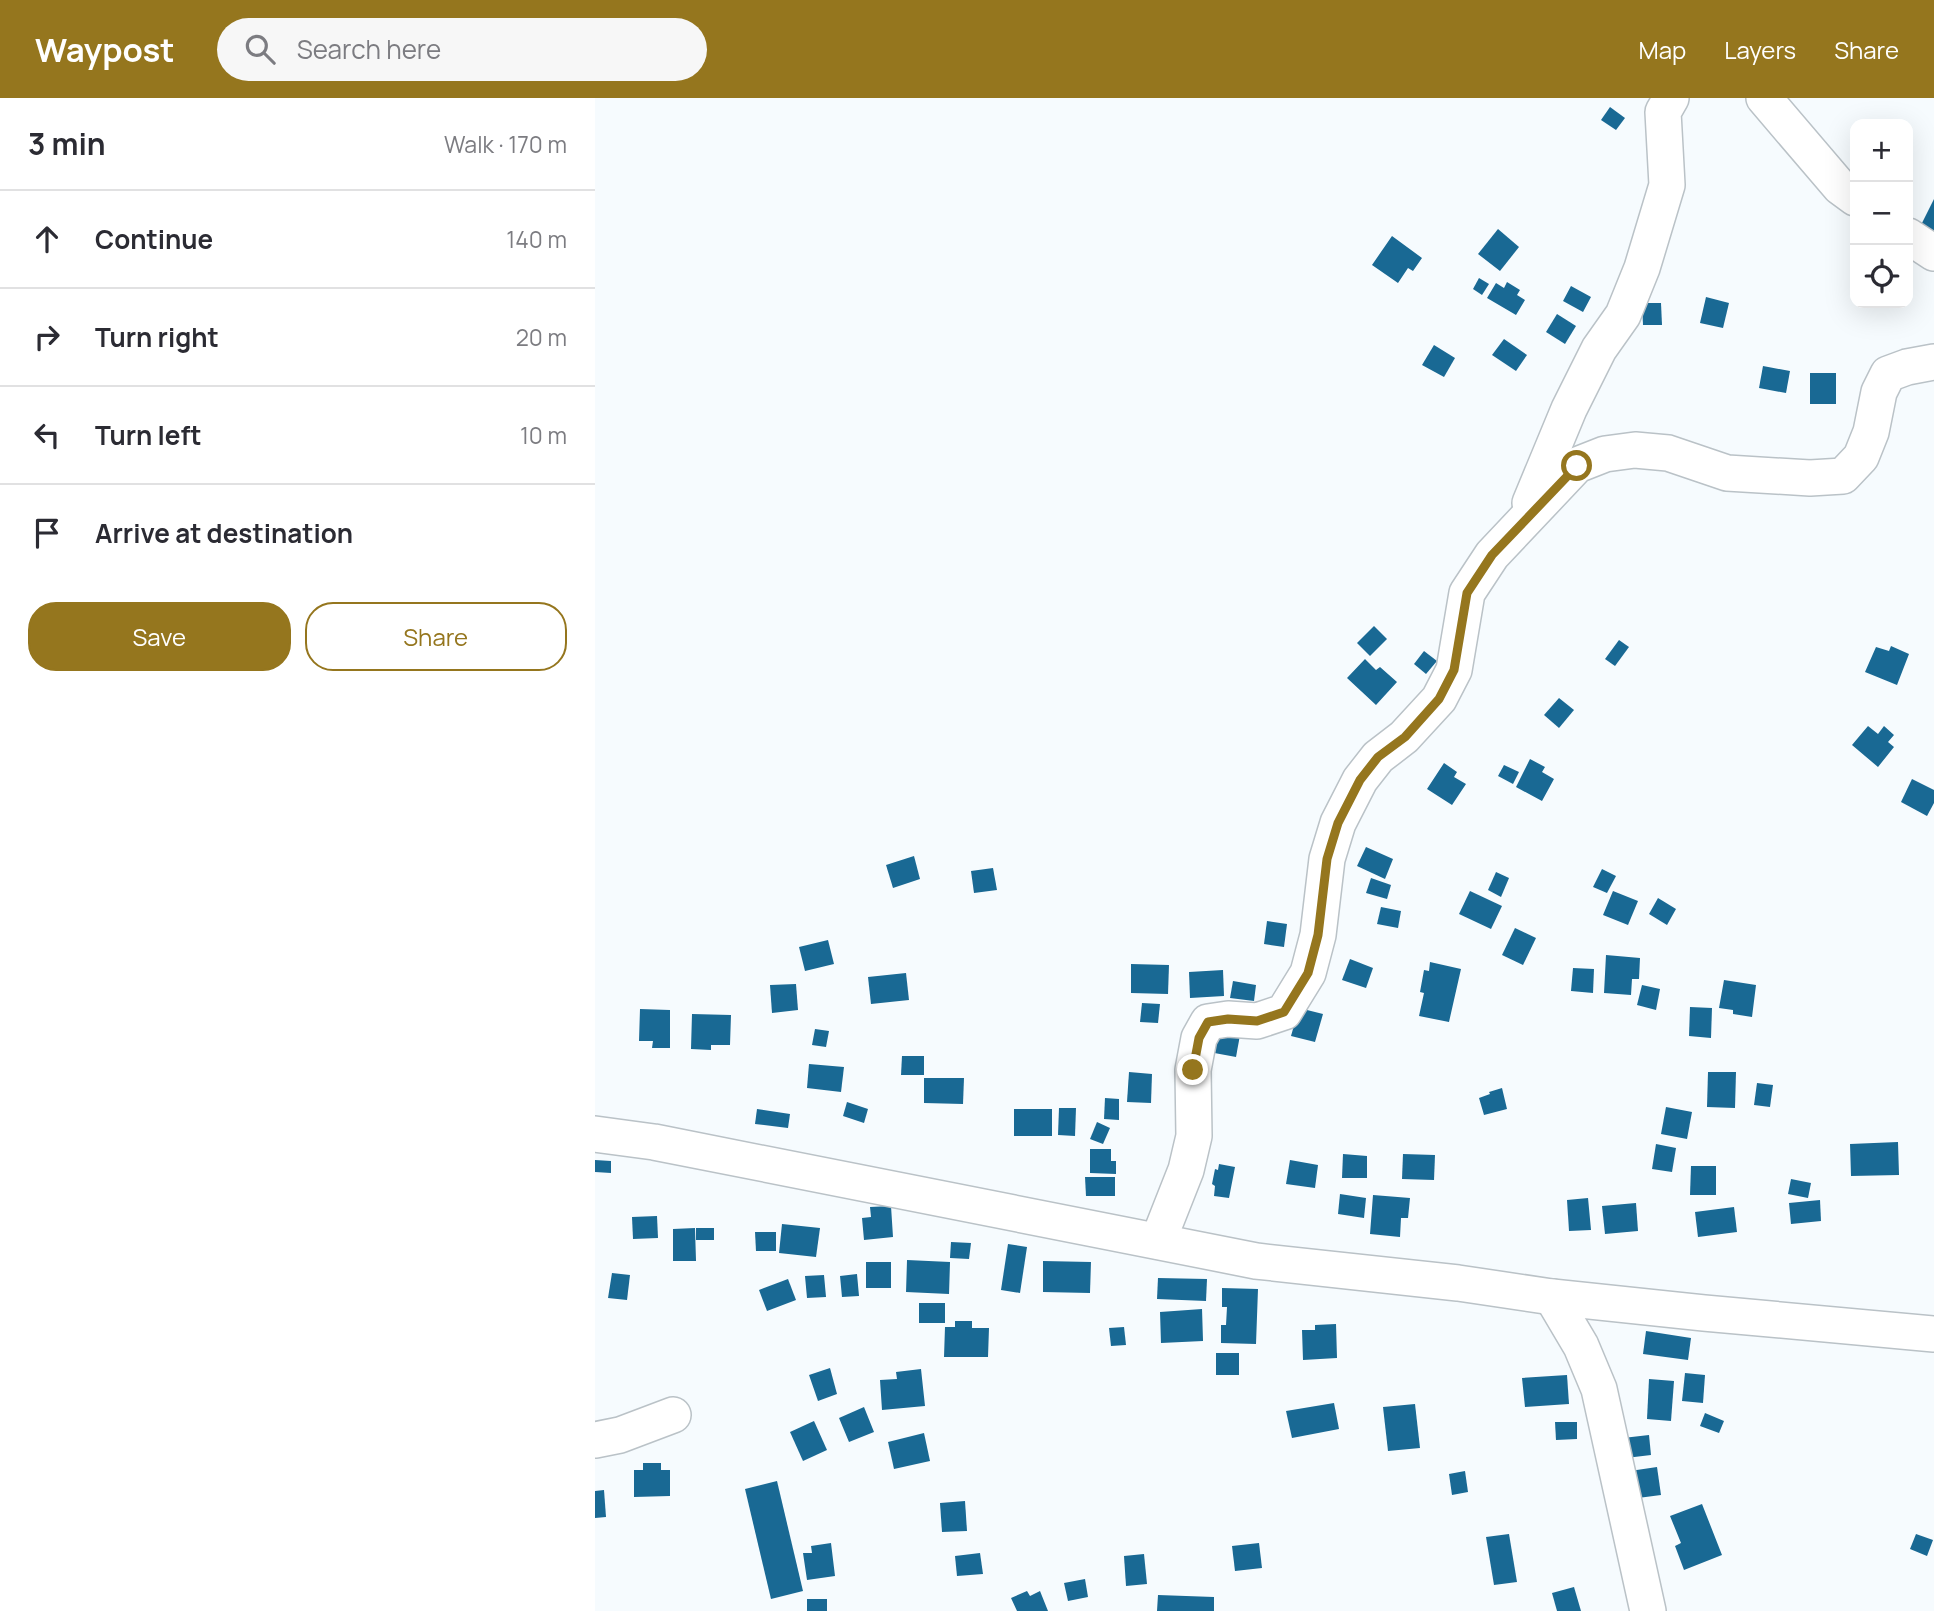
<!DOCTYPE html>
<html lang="en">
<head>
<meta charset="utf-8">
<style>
	:root { --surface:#fff; --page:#f7f7f7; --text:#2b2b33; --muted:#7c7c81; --line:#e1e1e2; --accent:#95761e }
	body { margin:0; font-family:Manrope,sans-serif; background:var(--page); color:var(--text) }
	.controls { position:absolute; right:21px; top:21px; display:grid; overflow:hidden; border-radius:14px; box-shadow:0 7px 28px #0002 }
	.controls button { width:63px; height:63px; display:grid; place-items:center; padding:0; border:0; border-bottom:2px solid var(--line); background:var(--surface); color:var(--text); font:35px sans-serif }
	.stop { position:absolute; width:21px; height:21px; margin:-16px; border:5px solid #95761e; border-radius:50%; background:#fff }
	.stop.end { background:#95761e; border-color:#fff; box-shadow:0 2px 7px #0008 }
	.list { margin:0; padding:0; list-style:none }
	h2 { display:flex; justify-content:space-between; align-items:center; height:91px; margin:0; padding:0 28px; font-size:30px }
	h2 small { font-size:23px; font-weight:400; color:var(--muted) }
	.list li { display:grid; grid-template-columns:46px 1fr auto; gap:21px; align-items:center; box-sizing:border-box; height:98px; padding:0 28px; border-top:2px solid var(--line) }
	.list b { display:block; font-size:26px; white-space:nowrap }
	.list em { font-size:23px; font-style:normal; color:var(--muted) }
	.actions { display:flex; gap:14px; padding:21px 28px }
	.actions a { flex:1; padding:16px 0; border:2px solid var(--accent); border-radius:28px; text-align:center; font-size:24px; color:var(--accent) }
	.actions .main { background:var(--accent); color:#fff }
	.icon { flex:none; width:38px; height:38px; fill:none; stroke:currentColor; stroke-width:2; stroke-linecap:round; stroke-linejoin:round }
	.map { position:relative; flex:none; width:1339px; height:1513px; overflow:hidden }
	header { display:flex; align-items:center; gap:42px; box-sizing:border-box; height:98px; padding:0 35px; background:var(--accent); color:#fff }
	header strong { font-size:33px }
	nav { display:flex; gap:38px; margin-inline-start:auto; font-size:24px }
	.search { width:490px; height:63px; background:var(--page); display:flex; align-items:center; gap:18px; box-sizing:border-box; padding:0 24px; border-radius:38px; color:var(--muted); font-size:26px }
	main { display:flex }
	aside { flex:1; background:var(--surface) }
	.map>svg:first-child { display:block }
</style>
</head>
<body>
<header>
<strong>Waypost</strong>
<div class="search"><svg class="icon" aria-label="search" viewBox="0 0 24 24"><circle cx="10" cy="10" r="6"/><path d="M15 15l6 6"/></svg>Search here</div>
<nav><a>Map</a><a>Layers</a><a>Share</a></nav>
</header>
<main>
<aside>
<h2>3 min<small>Walk · 170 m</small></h2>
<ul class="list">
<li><svg class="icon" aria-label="ahead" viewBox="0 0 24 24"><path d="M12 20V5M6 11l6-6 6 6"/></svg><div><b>Continue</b></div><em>140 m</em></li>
<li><svg class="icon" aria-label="right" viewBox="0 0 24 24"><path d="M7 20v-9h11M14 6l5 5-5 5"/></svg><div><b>Turn right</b></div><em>20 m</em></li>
<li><svg class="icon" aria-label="left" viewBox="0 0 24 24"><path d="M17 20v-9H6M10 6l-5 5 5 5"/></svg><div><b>Turn left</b></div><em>10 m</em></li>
<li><svg class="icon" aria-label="arrive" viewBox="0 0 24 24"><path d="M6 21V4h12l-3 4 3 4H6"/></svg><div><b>Arrive at destination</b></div></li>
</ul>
<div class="actions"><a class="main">Save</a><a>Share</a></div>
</aside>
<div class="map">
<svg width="1339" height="1513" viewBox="0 0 1339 1513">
	<rect width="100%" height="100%" fill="#f6fbfe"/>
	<g fill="#196994">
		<path d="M1015,9L1030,20L1021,32L1006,22Z"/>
		<path d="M1339,101V136L1325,129Z"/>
		<path d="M903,131L924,149L905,173L883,156Z"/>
		<path d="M797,138L827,160L818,173L813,170L803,185L777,167Z"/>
		<path d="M884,180L894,186L887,197L878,191Z"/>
		<path d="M912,184L925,192L922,197L930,202L921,217L892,200L901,185L909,190Z"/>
		<path d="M976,188L996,199L988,214L968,203Z"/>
		<path d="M1111,199L1134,205L1128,230L1105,225Z"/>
		<path d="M1047,205H1066L1067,227H1048Z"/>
		<path d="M962,216L981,228L970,246L951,234Z"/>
		<path d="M909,241L932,257L921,273L897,257Z"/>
		<path d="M839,247L860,260L849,279L827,267Z"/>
		<path d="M1168,268L1195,273L1191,295L1164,290Z"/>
		<rect x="1215" y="275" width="26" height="31"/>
		<path d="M779,528L792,541L775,558L762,545Z"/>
		<path d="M1024,542L1034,549L1020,568L1010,561Z"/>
		<path d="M1296,548L1314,556L1302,587L1270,574L1281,549L1294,553Z"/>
		<path d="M829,553L842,563L831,576L819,566Z"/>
		<path d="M770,561L781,572L785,569L802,584L781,607L752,580Z"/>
		<path d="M964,600L979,612L964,630L949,617Z"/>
		<path d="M1273,628L1283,636L1289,628L1299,637L1293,644L1299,649L1283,669L1257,647Z"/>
		<path d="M935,661L950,669L947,674L959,681L947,703L921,689Z"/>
		<path d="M849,665L862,674L859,679L871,686L857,707L832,691Z"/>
		<path d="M909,667L924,674L918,686L903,678Z"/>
		<path d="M1317,681L1339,692V705L1332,718L1306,704Z"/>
		<path d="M771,749L798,761L790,781L762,768Z"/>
		<path d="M319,758L325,781L298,790L291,767Z"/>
		<path d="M398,770L402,792L379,795L376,773Z"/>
		<path d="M1007,771L1021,778L1012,795L998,789Z"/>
		<path d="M901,774L914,780L906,799L893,792Z"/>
		<path d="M776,780L796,787L792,801L771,795Z"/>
		<path d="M875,793L907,808L896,831L864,816Z"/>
		<path d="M1018,793L1043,803L1033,827L1008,817Z"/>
		<path d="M1063,800L1081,811L1072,827L1054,816Z"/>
		<path d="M786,809L806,813L803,830L782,826Z"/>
		<path d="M672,823L692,826L689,849L669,846Z"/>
		<path d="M920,830L941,840L928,867L907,857Z"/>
		<path d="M233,842L239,866L210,873L204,849Z"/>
		<path d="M1011,857L1045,860L1044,881H1037L1036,897L1009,895Z"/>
		<path d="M755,861L778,870L771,890L747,882Z"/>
		<path d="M835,864L866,871L854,924L824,918L829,895L825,894L829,872L834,873Z"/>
		<path d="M536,866L574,867L573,896L536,895Z"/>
		<path d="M978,870L999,871L998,895L976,893Z"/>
		<path d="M628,872L629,898L595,900L594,874Z"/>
		<path d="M311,875L314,902L276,906L273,879Z"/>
		<path d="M1129,882L1161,887L1157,919L1138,916V912L1124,910Z"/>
		<path d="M638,883L661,887L659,903L635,900Z"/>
		<path d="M201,886L203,912L177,915L175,887Z"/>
		<path d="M1047,887L1065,891L1061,912L1042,907Z"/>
		<path d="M547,905L565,906L563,925L545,924Z"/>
		<path d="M1095,909L1117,910L1116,940L1094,938Z"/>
		<path d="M704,910L728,916L720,944L696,938Z"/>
		<path d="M45,911L75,912V950H57L58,943H44Z"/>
		<path d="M97,916L136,917L135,947H116V952L96,951Z"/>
		<path d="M220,931L234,933L231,949L217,947Z"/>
		<path d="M618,932L645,937L641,959L614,954Z"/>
		<path d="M307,958H329V977H306Z"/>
		<path d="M214,966L249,969L246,994L212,990Z"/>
		<path d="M534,974L557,976L556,1005L532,1004Z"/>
		<path d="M1113,974H1141L1140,1010L1112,1009Z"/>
		<path d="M329,980H369L368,1006L329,1005Z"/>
		<path d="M1162,985L1178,987L1175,1009L1159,1007Z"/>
		<path d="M907,990L912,1011L889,1017L884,1000L895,996L894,994Z"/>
		<path d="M510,1000L524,1001V1022L509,1021Z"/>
		<path d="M252,1004L273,1011L269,1025L248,1018Z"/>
		<path d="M1071,1009L1097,1014L1092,1041L1066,1036Z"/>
		<path d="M464,1010H481L480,1038L463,1037Z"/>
		<path d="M162,1011L195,1016L193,1030L160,1026Z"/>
		<rect x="419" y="1011" width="38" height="27"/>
		<path d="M502,1024L515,1030L508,1046L495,1041Z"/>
		<path d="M1303,1044L1304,1077L1256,1078L1255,1046Z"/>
		<path d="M1061,1046L1081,1050L1077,1074L1057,1071Z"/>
		<path d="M495,1051H516V1063H521V1076L495,1075Z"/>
		<path d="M748,1056L772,1058V1080H747Z"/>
		<path d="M808,1056L840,1057L839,1082L807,1081Z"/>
		<path d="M0,1062L16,1063V1075L0,1074Z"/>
		<path d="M695,1062L723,1067L720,1090L691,1086Z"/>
		<path d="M624,1066L640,1069L634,1100L619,1098L620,1088L617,1086L620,1071L623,1072Z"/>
		<path d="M1096,1068H1121V1097H1095Z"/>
		<path d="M490,1079H520V1098H491Z"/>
		<path d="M1196,1081L1216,1085L1213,1100L1193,1096Z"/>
		<path d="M745,1096L771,1100L769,1120L743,1116Z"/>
		<path d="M778,1097L815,1100L813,1120H806L805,1139L775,1136Z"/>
		<path d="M993,1100L996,1132L974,1133L972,1102Z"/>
		<path d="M1225,1102L1226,1123L1196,1126L1194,1105Z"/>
		<path d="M1041,1105L1043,1133L1010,1136L1007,1108Z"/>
		<path d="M296,1108L298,1139L269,1142L267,1120L276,1119L275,1109Z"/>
		<path d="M1139,1109L1142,1134L1103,1139L1100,1114Z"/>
		<path d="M62,1118L63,1140L38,1141L37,1119Z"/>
		<path d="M187,1126L225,1130L221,1159L184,1155Z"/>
		<path d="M100,1130L101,1163H78V1131Z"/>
		<rect x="101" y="1130" width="18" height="12"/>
		<path d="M160,1134H181V1153H161Z"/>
		<path d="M356,1144L376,1145L374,1161L355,1160Z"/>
		<path d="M413,1146L432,1149L425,1195L406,1192Z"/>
		<path d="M312,1162L355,1164L354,1196L311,1194Z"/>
		<path d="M448,1163L496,1164L495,1195L448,1194Z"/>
		<rect x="271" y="1164" width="25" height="26"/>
		<path d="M17,1175L35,1177L32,1202L13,1200Z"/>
		<path d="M262,1176L264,1198L247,1199L245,1178Z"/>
		<path d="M229,1177L231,1199L212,1200L210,1178Z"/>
		<path d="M563,1180L612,1181L611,1203L562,1201Z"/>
		<path d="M193,1181L201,1202L172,1213L164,1192Z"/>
		<path d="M627,1190L663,1191L661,1246L626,1245V1227H631L632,1209H627Z"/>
		<rect x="324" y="1205" width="26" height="20"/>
		<path d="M607,1211L608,1243L566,1245L565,1214Z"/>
		<path d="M360,1223H377V1230H394L393,1259H349L350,1229H360Z"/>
		<path d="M741,1226L742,1260L708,1262L707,1232H720V1227Z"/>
		<path d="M529,1229L531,1247L516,1248L514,1230Z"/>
		<path d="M1051,1233L1096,1240L1093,1262L1048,1256Z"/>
		<rect x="621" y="1255" width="23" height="22"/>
		<path d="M235,1270L242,1296L223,1303L214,1277Z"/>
		<path d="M326,1271L330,1308L287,1312L285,1282L302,1281L301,1274Z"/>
		<path d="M1090,1275L1110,1277L1108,1305L1087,1303Z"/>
		<path d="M972,1277L974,1306L930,1309L927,1280Z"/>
		<path d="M1054,1281L1079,1283L1076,1323L1052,1321Z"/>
		<path d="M739,1305L744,1331L697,1340L691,1313Z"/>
		<path d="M820,1306L825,1350L793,1353L788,1309Z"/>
		<path d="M269,1309L279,1334L254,1344L244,1320Z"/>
		<path d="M1110,1315L1129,1323L1124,1335L1105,1328Z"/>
		<path d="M219,1323L232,1352L208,1363L195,1334Z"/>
		<path d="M960,1324H982V1341L961,1342Z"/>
		<path d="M329,1335L335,1363L299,1371L293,1344Z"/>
		<path d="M1054,1337L1056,1357L1031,1360L1028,1340Z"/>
		<path d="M48,1365H66V1372H75V1398L39,1399V1372H48Z"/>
		<path d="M1062,1369L1066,1397L1043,1400L1035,1373Z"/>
		<path d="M870,1373L873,1394L857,1397L854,1376Z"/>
		<path d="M182,1383L208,1493L176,1501L150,1391Z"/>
		<path d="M9,1392L11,1419L0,1420V1393Z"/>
		<path d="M370,1403L372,1433L347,1434L345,1405Z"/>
		<path d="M1107,1406L1127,1457L1089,1472L1080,1448L1086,1445L1075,1418Z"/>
		<path d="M914,1436L922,1484L899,1487L891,1439Z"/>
		<path d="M1321,1436L1338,1442L1332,1458L1315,1451Z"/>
		<path d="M236,1445L240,1478L212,1482L208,1455H217L216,1448Z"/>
		<path d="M664,1445L667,1470L640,1473L637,1448Z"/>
		<path d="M385,1455L388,1476L362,1478L360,1458Z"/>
		<path d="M549,1456L552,1486L531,1488L529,1458Z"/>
		<path d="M490,1481L493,1499L473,1503L469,1485Z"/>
		<path d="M979,1489L986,1513H962L957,1495Z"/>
		<path d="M432,1493L435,1498L445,1493L453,1513H422L416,1500Z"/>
		<path d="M563,1497L619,1499V1513H562Z"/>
		<rect x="212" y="1501" width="20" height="12"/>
	</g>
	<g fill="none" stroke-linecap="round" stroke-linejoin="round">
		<defs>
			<g id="minor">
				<path d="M1169,0L1245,89L1260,100"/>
				<path d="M1313,138L1339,155"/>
				<path d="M935,405L974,311L1004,251L1028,217L1047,170L1072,87L1068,14L1076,0"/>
				<path d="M0,1036L59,1044L661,1163L863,1185L957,1199L1109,1215L1339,1236"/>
				<path d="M563,1143L591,1072L599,1038L598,972L604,940L613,924L633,921L662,923L689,914L713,875L723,837L732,761L743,725L765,682L783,659L809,639L844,601L859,572L872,495L897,457L982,367L1010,356L1040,352L1073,355L1132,375L1215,380L1248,378L1266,359L1276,334L1284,294L1293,276L1312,269L1339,264"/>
				<path d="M957,1199L986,1248L1004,1291L1053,1513"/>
				<path d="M0,1342L25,1337L78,1317"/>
			</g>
		</defs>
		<use href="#minor" stroke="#bac2c7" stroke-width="38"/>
		<use href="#minor" stroke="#fff" stroke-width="35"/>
	</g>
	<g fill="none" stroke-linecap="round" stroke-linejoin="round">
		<path stroke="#95761e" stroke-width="9" d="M598,972L604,940L613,924L633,921L662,923L689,914L713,875L723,837L732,761L743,725L765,682L783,659L810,639L844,601L859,572L872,495L897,457L982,368"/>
	</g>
</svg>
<div class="controls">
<button>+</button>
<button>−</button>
<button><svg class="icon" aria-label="locate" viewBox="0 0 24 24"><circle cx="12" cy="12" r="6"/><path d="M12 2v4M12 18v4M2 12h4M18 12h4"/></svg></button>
</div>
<div class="stop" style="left:982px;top:368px"></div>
<div class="stop end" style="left:598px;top:972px"></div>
</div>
</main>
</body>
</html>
